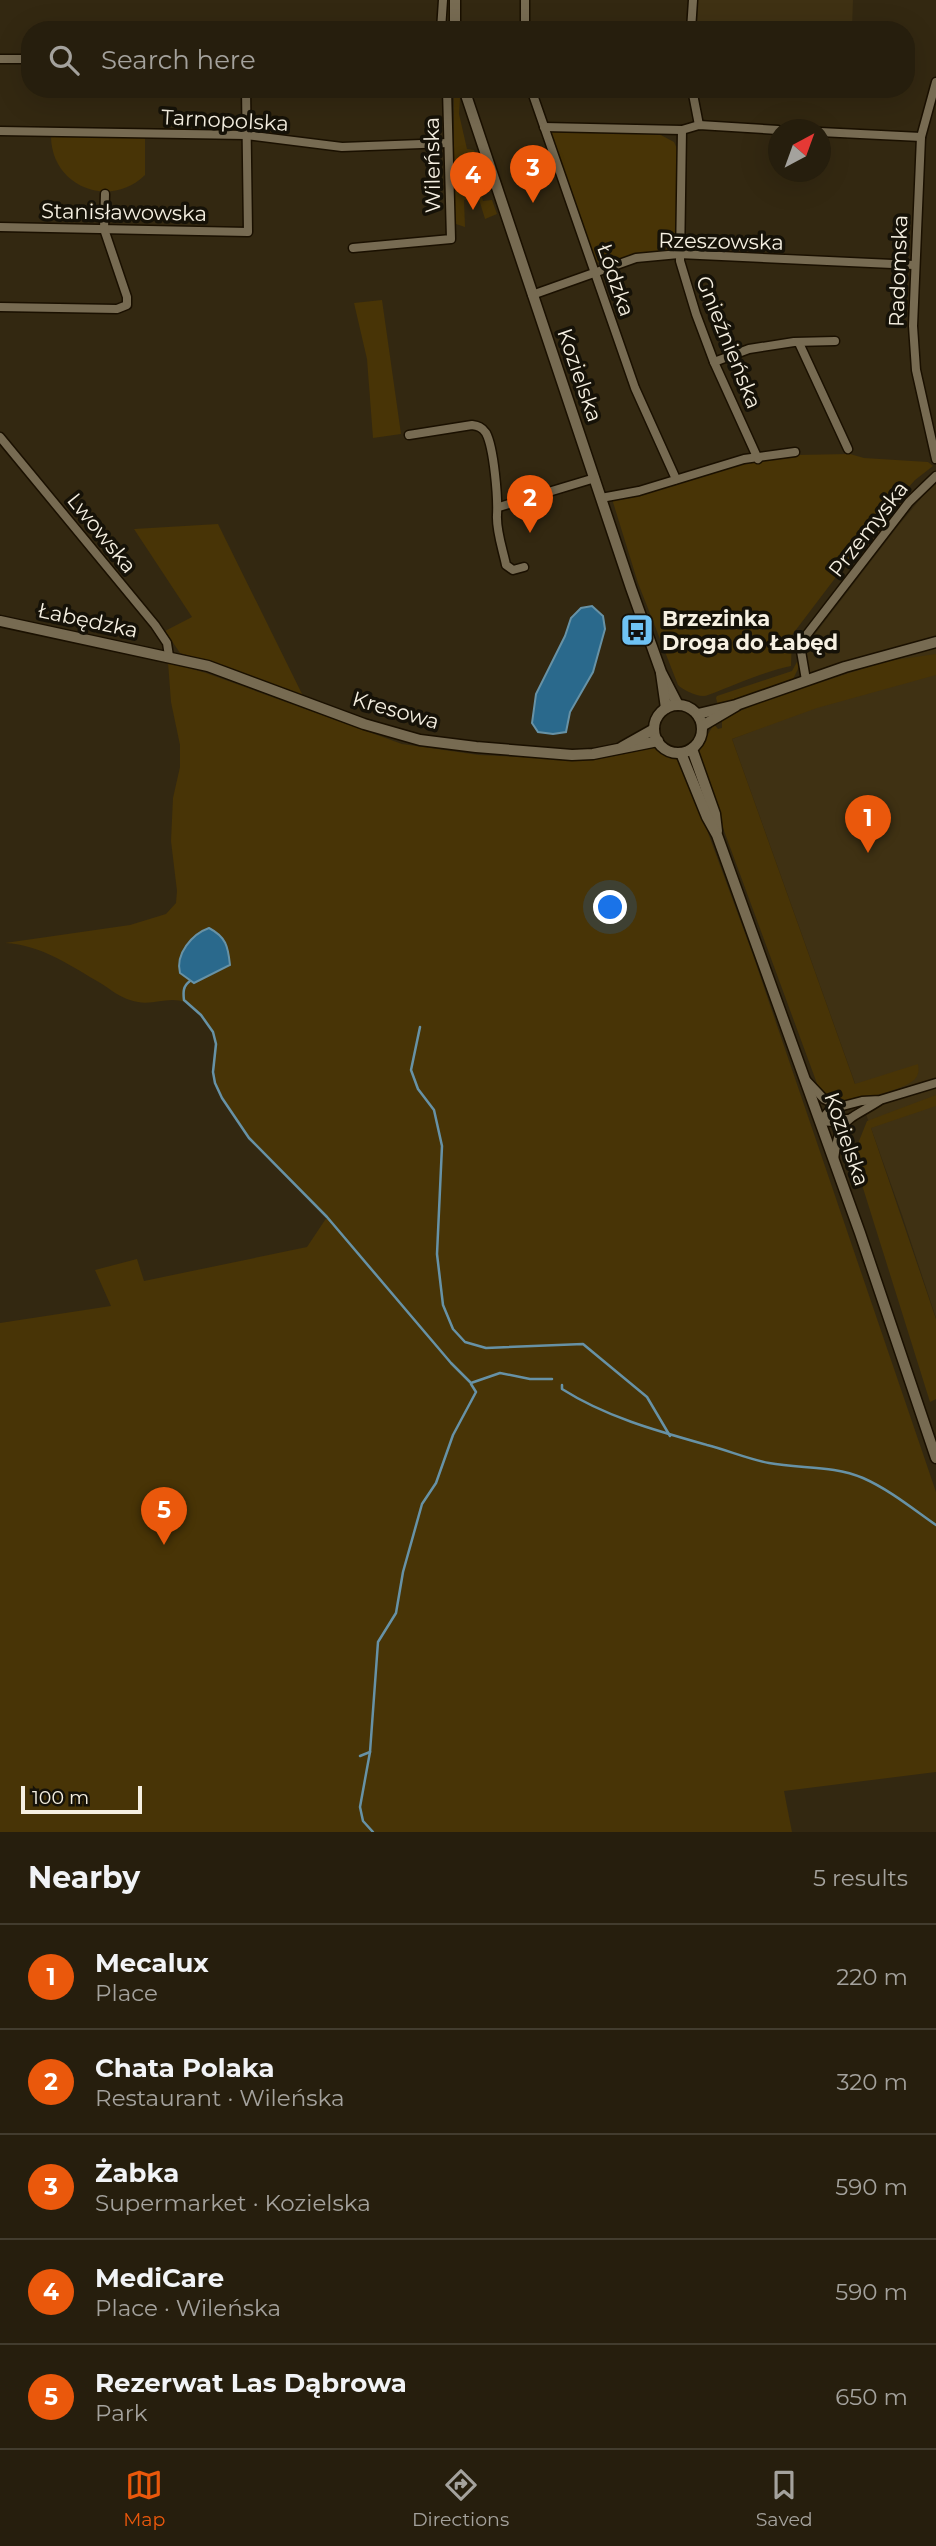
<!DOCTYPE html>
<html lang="en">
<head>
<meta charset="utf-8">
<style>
	:root { --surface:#261e0d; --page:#322b1b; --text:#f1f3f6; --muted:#a4a29d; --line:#423c2e; --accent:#ea580c }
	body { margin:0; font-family:Montserrat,sans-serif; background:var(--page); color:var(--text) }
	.compass { position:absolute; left:768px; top:119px; width:63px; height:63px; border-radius:50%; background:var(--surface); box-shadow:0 7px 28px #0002; rotate:41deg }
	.scale { position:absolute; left:21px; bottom:18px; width:121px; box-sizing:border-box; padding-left:7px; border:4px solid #f6f0e2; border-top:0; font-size:19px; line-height:24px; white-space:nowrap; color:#f6f0e2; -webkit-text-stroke:5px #161208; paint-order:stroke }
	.you { position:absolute; left:611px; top:908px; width:24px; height:24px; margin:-18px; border:5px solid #fff; border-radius:50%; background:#1a73e8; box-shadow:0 0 0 10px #1a73e833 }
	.badge { display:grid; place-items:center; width:46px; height:46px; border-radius:50%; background:var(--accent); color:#fff; font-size:23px; font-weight:700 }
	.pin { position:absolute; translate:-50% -58px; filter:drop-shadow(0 2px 4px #0008) }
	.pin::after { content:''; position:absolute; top:37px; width:24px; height:21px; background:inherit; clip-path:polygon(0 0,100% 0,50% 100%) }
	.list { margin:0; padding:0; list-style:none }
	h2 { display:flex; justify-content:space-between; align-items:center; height:91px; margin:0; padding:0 28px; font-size:30px }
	h2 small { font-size:23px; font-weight:400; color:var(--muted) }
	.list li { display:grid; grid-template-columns:46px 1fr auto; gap:21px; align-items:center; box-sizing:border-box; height:105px; padding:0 28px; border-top:2px solid var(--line) }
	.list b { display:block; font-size:26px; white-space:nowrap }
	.list p { margin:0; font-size:23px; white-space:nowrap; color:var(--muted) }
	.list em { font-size:23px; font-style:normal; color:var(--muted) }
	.icon { flex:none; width:38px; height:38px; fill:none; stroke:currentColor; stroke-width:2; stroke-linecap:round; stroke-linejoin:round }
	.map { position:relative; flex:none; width:936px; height:1832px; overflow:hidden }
	.search { position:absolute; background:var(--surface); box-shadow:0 7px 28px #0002; left:21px; right:21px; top:21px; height:77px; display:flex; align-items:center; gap:18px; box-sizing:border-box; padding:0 24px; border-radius:28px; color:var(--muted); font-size:26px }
	.sheet { height:616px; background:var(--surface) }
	nav { display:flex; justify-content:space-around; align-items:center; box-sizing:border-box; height:98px; border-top:2px solid var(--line); background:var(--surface); font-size:19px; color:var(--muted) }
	nav a { display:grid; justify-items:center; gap:4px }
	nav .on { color:var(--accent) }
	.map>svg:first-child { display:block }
</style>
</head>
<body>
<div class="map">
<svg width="936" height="1832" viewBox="0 0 936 1832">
	<rect width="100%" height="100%" fill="#332811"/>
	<g fill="#3f3113">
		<path d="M698,0H853L852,30H697Z"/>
		<path d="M936,483V1318L902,1215L732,739L753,731L808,679L804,653L809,642L898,526L927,491Z"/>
	</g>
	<g fill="#483406">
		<path d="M454,95L460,98L459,114L467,149L474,150L476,156L472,162L483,201L492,200L497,214L485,219L478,196L464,200L465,227L456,224L454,218Z"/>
		<path d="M552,131L657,133L674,142L678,151L676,245L673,250L635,255L603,264L595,261L550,134Z"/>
		<path d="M51,136H145V175C109,210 51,186 51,136Z"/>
		<path d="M382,300L401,434L373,438L367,359L354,303Z"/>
		<path d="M850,454L864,458L928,462L933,466L915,480L880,519L792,635L791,666C759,673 738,684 708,695C700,699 683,690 678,685L638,583L612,499L749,461H762L796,455Z"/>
		<path d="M218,524L303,696L233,669L180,653L165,631L192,617L134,529Z"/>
		<path d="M936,654V675L817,708L732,739L855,1084L918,1064C919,1070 919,1074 915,1079C907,1089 849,1104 837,1101C829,1099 824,1094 819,1089L698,760L699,750L714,724L718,729L722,728V719L760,702L887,661Z"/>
		<path d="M798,660V669L793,679L718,706L716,698L717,696L792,671Z"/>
		<path d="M168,662L206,673L402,744L479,755L564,759L600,757L650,746L672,755L682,762L753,955L936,1492V1772L784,1791L792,1832H0V1323L111,1306L95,1270L137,1259L144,1281L307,1247L327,1217C290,1180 247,1144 222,1097C204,1066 229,1044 200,1013C175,987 157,1010 130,1000C120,997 111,990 102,984C71,966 42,945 5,943L130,925L166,914L176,903L177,891L171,841L173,798L180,767V745L171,702Z"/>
		<path d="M936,1095V1106L871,1128L936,1319V1399L930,1402L853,1156L867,1121Z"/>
	</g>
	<g fill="#2a698c" stroke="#6792a6" stroke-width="2">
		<path d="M592,606L603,616L605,629L593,672L570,712L566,732L553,734L538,732L532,723L536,694L565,636L571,618L581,608Z"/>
		<path d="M209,928C226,937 228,946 230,965L194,983L180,973C175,954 192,934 209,928Z"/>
	</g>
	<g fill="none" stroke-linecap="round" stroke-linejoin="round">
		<g stroke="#6792a6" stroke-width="2.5">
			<path d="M190,981C183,986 183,992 184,1000L201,1015L213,1032L216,1044L213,1072L215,1083L222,1098L249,1138L327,1217L451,1363L471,1383L500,1373L530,1379H552"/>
			<path d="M420,1027L411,1070L418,1089L434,1110L442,1146L437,1254L443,1305L453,1329L465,1342L486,1348L583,1344L647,1397L670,1436"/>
			<path d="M562,1385V1389C606,1417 657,1431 707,1445C727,1450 748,1459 769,1463C801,1469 833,1465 863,1478C890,1490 913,1509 936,1525"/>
			<path d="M360,1756L370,1752"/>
			<path d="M373,1832L363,1821L360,1807L370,1752L378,1642L396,1613L403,1572L422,1504L436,1483L453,1435L476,1392L471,1384"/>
		</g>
		<defs>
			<g id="minor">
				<path d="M525,0V30"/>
				<path d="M441,30L443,0"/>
				<path d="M691,30L693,0"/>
				<path d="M0,59H30"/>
				<path d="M936,82L921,137L913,326L916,370L936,459"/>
				<path d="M531,89L635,388L676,479"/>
				<path d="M692,89L699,125"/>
				<path d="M544,127L682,130L699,125L778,130"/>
				<path d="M682,130L680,261L696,314L714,362L758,459"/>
				<path d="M0,131L246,135L342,147L448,143"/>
				<path d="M820,132L921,137"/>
				<path d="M0,227L248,232L246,89"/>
				<path d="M353,248L451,239L447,89"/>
				<path d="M532,295L636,258L679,254L914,265"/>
				<path d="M0,307L117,309L127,305V297L104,229L105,194"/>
				<path d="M799,343L848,449"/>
				<path d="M714,362L749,349L794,342L835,341"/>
				<path d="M409,435L472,425C478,426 482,427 486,433C494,448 498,498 497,515C496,531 503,550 506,565L513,570L524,567"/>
				<path d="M0,437L155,625L167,643L169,656"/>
				<path d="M601,498L639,491L744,459L795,452"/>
				<path d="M499,507L595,478"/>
				<path d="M806,680L801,651L805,637L909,502L936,476"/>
				<path d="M807,1081L824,1099L840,1107"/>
				<path d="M847,1119L833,1122L820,1121L831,1109L862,1101L880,1100L936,1083"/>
				<path d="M834,1160C839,1117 846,1122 879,1101"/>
			</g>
			<g id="tertiary">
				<path d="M455,0V30"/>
				<path d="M464,89L631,588L661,672L678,705"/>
				<path d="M0,621L208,666L364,724L420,740L476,747L572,755L593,754L658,741"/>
				<path d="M661,673L666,708"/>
				<circle cx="678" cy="729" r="24"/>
				<path d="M698,714L736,705L845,667L936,642"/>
				<path d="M702,726L736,706"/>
				<path d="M622,747L654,729"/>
				<path d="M692,749L715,814L717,831"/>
				<path d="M681,753L707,817L717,835L860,1233L936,1458"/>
			</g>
		</defs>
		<use href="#minor" stroke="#1a1000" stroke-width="11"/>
		<use href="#tertiary" stroke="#1a1000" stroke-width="13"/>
		<use href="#minor" stroke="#776b52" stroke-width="8"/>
		<use href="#tertiary" stroke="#776b52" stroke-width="10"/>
	</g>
	<defs>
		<symbol id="bus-square" viewBox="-11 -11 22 22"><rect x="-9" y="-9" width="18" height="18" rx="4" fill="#6fc2f4" stroke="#161208"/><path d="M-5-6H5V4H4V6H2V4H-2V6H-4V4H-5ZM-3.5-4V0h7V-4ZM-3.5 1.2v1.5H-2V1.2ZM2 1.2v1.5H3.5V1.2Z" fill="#111"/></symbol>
	</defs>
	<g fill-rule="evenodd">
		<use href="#bus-square" x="618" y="611" width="38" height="38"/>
	</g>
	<g text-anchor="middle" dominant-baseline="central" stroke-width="7" stroke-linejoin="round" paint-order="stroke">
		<g font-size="21" fill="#f6f0e2" stroke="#161208">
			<text transform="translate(225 120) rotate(3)">Tarnopolska</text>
			<text transform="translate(432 165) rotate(-91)">Wileńska</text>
			<text transform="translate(124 212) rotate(1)">Stanisławowska</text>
			<text transform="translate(721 241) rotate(1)">Rzeszowska</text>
			<text transform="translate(898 271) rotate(-88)">Radomska</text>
			<text transform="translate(616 280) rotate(71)">Łódzka</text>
			<text transform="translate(729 342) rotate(68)">Gnieźnieńska</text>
			<text transform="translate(580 375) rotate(71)">Kozielska</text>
			<text transform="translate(868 529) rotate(-52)">Przemyska</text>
			<text transform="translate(102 533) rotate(51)">Lwowska</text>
			<text transform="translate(88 620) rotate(12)">Łabędzka</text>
			<text transform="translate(396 710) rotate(16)">Kresowa</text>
			<text transform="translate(847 1139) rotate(71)">Kozielska</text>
		</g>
		<g font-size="21" font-weight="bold" fill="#f6f0e2" stroke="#161208" text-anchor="start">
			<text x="662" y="618">Brzezinka<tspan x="662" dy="24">Droga do Łabęd</tspan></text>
		</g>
	</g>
</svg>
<svg class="compass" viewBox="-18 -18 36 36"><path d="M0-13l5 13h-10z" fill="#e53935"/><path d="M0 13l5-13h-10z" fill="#a4a29d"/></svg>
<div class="scale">100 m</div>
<div class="you"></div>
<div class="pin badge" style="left:868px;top:853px">1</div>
<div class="pin badge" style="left:530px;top:533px">2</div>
<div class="pin badge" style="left:533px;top:203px">3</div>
<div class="pin badge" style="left:473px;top:210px">4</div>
<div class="pin badge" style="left:164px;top:1545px">5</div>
<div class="search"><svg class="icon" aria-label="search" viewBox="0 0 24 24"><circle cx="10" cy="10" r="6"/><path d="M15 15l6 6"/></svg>Search here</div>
</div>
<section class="sheet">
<h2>Nearby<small>5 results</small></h2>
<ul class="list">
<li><span class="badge">1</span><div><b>Mecalux</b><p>Place</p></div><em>220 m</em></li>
<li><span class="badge">2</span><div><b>Chata Polaka</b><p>Restaurant · Wileńska</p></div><em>320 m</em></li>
<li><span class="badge">3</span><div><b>Żabka</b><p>Supermarket · Kozielska</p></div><em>590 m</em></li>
<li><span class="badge">4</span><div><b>MediCare</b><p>Place · Wileńska</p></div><em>590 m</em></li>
<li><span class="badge">5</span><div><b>Rezerwat Las Dąbrowa</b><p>Park</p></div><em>650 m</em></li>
</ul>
</section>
<nav>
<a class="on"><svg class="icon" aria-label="map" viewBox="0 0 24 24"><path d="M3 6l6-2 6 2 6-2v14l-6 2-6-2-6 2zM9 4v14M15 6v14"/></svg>Map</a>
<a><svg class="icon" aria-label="directions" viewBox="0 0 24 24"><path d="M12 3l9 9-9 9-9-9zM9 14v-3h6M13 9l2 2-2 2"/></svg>Directions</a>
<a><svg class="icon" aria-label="saved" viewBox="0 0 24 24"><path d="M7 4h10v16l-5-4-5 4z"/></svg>Saved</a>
</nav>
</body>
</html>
